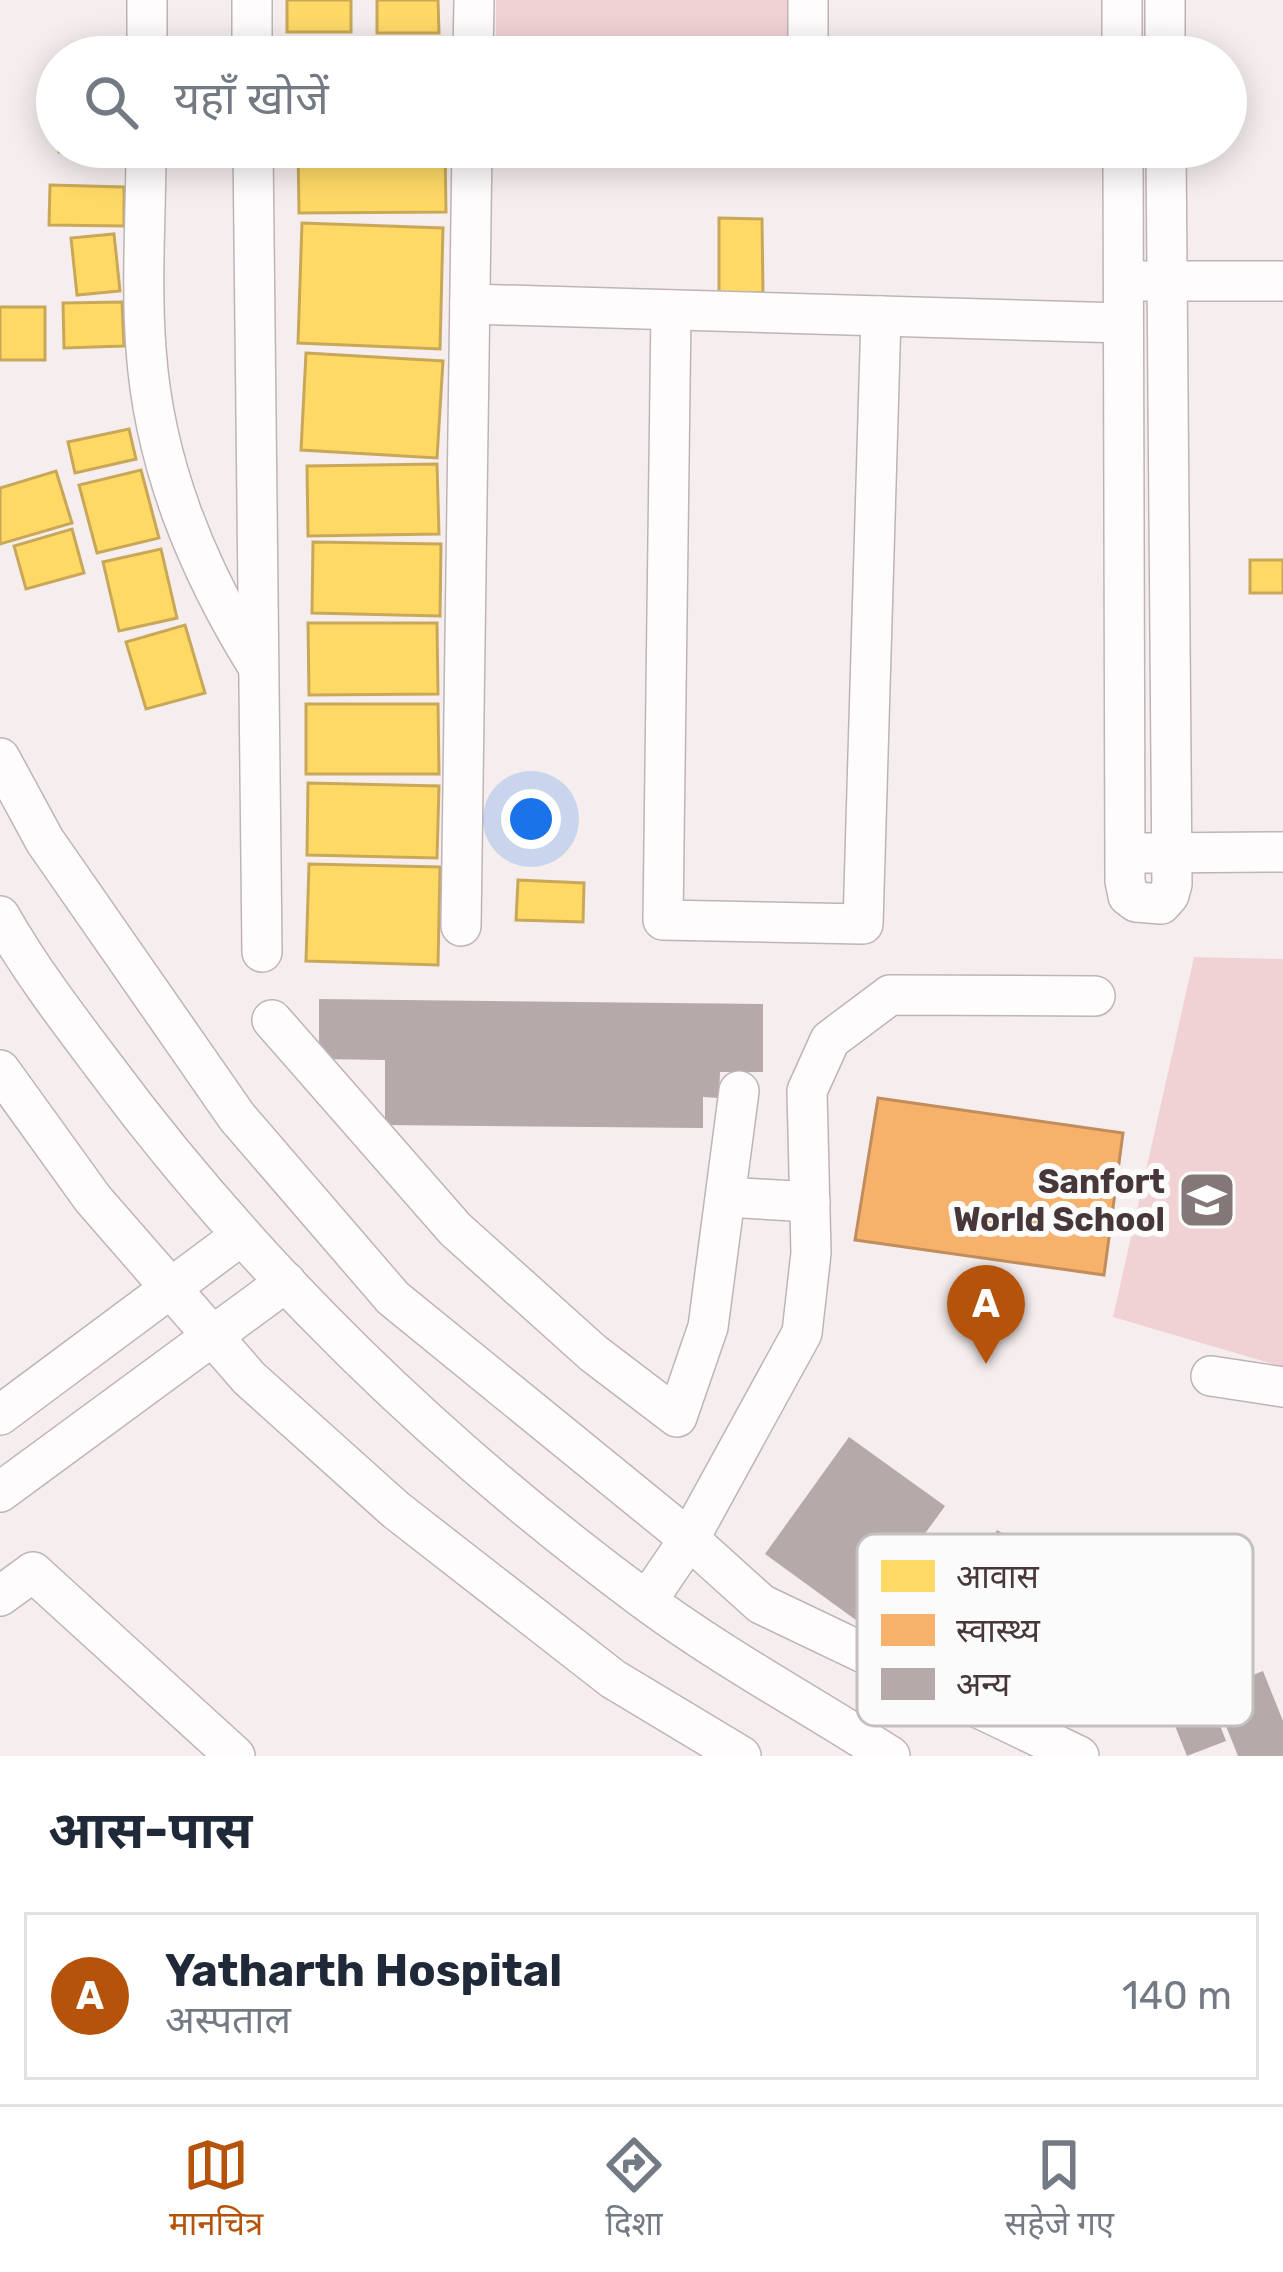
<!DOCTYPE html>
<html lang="hi">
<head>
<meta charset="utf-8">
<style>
	:root { --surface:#fff; --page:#f2f2f3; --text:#1f2937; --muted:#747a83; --line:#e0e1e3; --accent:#b45309 }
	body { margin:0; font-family:Rubik,"Noto Sans Devanagari",sans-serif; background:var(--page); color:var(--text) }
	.you { position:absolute; left:531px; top:819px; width:42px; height:42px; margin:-30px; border:9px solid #fff; border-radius:50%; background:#1a73e8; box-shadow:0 0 0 18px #1a73e833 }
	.badge { display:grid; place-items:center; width:78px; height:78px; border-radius:50%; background:var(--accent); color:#fff; font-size:39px; font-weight:700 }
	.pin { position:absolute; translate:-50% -99px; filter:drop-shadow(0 3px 6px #0008) }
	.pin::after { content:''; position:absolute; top:63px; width:42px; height:36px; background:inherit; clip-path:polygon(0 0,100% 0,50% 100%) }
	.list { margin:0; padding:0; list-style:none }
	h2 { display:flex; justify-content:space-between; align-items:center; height:156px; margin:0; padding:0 48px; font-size:51px }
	h2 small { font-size:39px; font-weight:400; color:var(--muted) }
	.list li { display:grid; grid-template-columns:78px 1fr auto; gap:36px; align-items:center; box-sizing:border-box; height:168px; margin:0 24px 24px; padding:0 24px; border:3px solid var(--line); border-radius:0px }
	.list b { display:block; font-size:45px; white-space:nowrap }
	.list p { margin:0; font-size:39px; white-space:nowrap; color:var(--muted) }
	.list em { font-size:39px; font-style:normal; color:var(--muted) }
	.icon { flex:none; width:66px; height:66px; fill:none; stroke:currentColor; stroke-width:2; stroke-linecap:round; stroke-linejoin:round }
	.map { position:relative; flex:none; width:1283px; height:1756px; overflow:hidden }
	.search { position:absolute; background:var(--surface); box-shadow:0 6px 30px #0003; left:36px; right:36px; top:36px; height:132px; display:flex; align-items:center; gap:30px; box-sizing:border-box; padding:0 42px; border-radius:66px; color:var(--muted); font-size:45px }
	.sheet { height:348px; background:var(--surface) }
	nav { display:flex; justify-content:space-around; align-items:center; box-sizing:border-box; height:168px; border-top:3px solid var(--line); background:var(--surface); font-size:33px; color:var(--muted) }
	nav a { display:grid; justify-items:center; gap:6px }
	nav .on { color:var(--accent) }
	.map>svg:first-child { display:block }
</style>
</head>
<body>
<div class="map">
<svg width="1283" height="1756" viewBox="0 0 1283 1756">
	<rect width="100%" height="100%" fill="#f6eeee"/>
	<g fill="#f0d2d4">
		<rect x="496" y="0" width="291" height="57"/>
		<path d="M1194,957L1283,959V1367L1113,1317Z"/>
	</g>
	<g fill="#ffd966" stroke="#c8a858" stroke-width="3">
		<rect x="287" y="0" width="64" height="32"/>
		<path d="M377,0H438L439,33H377Z"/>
		<rect x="59" y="147" width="57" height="5"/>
		<path d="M298,147H445L446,212L299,213Z"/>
		<path d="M50,185L124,187V226L49,225Z"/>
		<path d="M719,218L762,219L763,293H719Z"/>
		<path d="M302,223L443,228L440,349L298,343Z"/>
		<path d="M114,234L120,291L77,295L71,238Z"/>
		<path d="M122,302L124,346L64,348L63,303Z"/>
		<rect x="0" y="307" width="45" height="53"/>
		<path d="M306,353L443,361L437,458L301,450Z"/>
		<path d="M129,429L136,459L75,473L68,442Z"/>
		<path d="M437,464L439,534L308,536L307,466Z"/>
		<path d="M141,470L159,538L97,553L79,485Z"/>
		<path d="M56,471L72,523L0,544V488Z"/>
		<path d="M72,529L84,573L26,589L14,546Z"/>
		<path d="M313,542L441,544L440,616L312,613Z"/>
		<path d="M161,549L177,618L119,631L103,562Z"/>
		<rect x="1250" y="560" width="33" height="33"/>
		<path d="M308,623H437L438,694L309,695Z"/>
		<path d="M185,625L205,693L146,709L126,642Z"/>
		<path d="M306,704H438L439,774H306Z"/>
		<path d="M308,783L439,786L437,858L307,855Z"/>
		<path d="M309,864L440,867L438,965L306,961Z"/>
		<path d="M518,880L584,883L583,922L516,920Z"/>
	</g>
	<path fill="#f6b26b" stroke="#c28d5c" stroke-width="3" d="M878,1098L1123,1133L1104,1275L855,1240Z"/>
	<g fill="#b6a9aa">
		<path d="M319,999L763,1004V1072H720L719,1098L703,1097V1128L385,1125V1060L319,1059Z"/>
		<path d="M849,1437L945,1506L860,1623L765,1554Z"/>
		<path d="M997,1530L1133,1606L1093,1678L957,1602Z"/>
		<path d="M1198,1668L1226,1741L1187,1756L1158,1683Z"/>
		<path d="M1263,1671L1283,1721V1756H1238L1212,1691Z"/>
	</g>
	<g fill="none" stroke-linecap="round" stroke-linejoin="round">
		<defs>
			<g id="minor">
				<path d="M252,0V57"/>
				<path d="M808,0V57"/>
				<path d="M1122,0V57"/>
				<path d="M1165,0V57"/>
				<path d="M147,57V0"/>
				<path d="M473,57L474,0"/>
				<path d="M146,147C146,214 141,282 146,349C154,464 197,568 257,665"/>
				<path d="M253,147L262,952"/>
				<path d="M1123,147L1125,881L1128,896L1136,902L1161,904L1169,895L1172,884L1166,147"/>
				<path d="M1141,281H1283"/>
				<path d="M470,304L1123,323"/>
				<path d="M671,310L663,920L863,924L881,316"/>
				<path d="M0,758L45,841L237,1117L393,1298L689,1539L761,1604L1079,1756"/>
				<path d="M1144,853L1283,852"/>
				<path d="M0,916C30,969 66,1016 103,1065C254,1269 441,1449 645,1600C722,1657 809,1704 890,1756"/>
				<path d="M461,926L472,147"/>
				<path d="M272,1020L455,1229L593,1353L677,1417L708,1327L739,1091"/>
				<path d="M0,1070L93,1199L249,1378L396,1510L613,1679L741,1756"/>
				<path d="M726,1197L810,1202"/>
				<path d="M1211,1376L1283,1387"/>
				<path d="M0,1415L242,1235"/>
				<path d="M0,1492L286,1282"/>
				<path d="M0,1596L33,1572L235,1756"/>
				<path d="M647,1601L689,1539L802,1333L811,1253L807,1091L830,1040L890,995L1095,996"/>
			</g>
		</defs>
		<use href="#minor" stroke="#bfb4b5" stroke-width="42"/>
		<use href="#minor" stroke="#fefcfc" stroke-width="39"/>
	</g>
	<defs>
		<symbol id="school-square" viewBox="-11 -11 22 22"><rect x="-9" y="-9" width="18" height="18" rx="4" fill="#847778" stroke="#fbfbfb"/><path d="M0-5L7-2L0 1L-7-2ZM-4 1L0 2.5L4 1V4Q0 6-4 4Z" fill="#fff"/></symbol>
	</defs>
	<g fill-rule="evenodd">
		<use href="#school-square" x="1174" y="1167" width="66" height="66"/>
	</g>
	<g text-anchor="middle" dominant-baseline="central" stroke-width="12" stroke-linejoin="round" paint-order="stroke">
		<g font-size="33" font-weight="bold" fill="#473738" stroke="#fbfbfb" text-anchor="end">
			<text x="1165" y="1181">Sanfort<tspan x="1165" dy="38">World School</tspan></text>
		</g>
	</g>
	<rect x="857" y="1534" width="396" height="192" rx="18" fill="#fbfbfb" stroke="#c5c0c0" stroke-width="3"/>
	<rect x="881" y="1560" width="54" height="32" fill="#ffd966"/>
	<rect x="881" y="1614" width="54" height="32" fill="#f6b26b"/>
	<rect x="881" y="1668" width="54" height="32" fill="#b6a9aa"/>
	<g font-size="33" fill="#473738">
		<text x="956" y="1588">आवास</text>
		<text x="956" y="1642">स्वास्थ्य</text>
		<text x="956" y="1696">अन्य</text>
	</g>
</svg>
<div class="you"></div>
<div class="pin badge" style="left:986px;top:1364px">A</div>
<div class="search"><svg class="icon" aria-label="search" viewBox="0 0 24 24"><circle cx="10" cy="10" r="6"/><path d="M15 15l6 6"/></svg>यहाँ खोजें</div>
</div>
<section class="sheet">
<h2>आस-पास<small></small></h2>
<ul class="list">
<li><span class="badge">A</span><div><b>Yatharth Hospital</b><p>अस्पताल</p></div><em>140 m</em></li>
</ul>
</section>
<nav>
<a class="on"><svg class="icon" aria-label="map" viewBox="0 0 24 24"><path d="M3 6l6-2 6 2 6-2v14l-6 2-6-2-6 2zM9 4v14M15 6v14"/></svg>मानचित्र</a>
<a><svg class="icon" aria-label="directions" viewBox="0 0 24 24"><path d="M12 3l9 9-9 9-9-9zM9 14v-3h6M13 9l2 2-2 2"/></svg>दिशा</a>
<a><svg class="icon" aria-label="saved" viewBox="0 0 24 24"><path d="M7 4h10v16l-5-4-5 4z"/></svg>सहेजे गए</a>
</nav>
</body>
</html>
